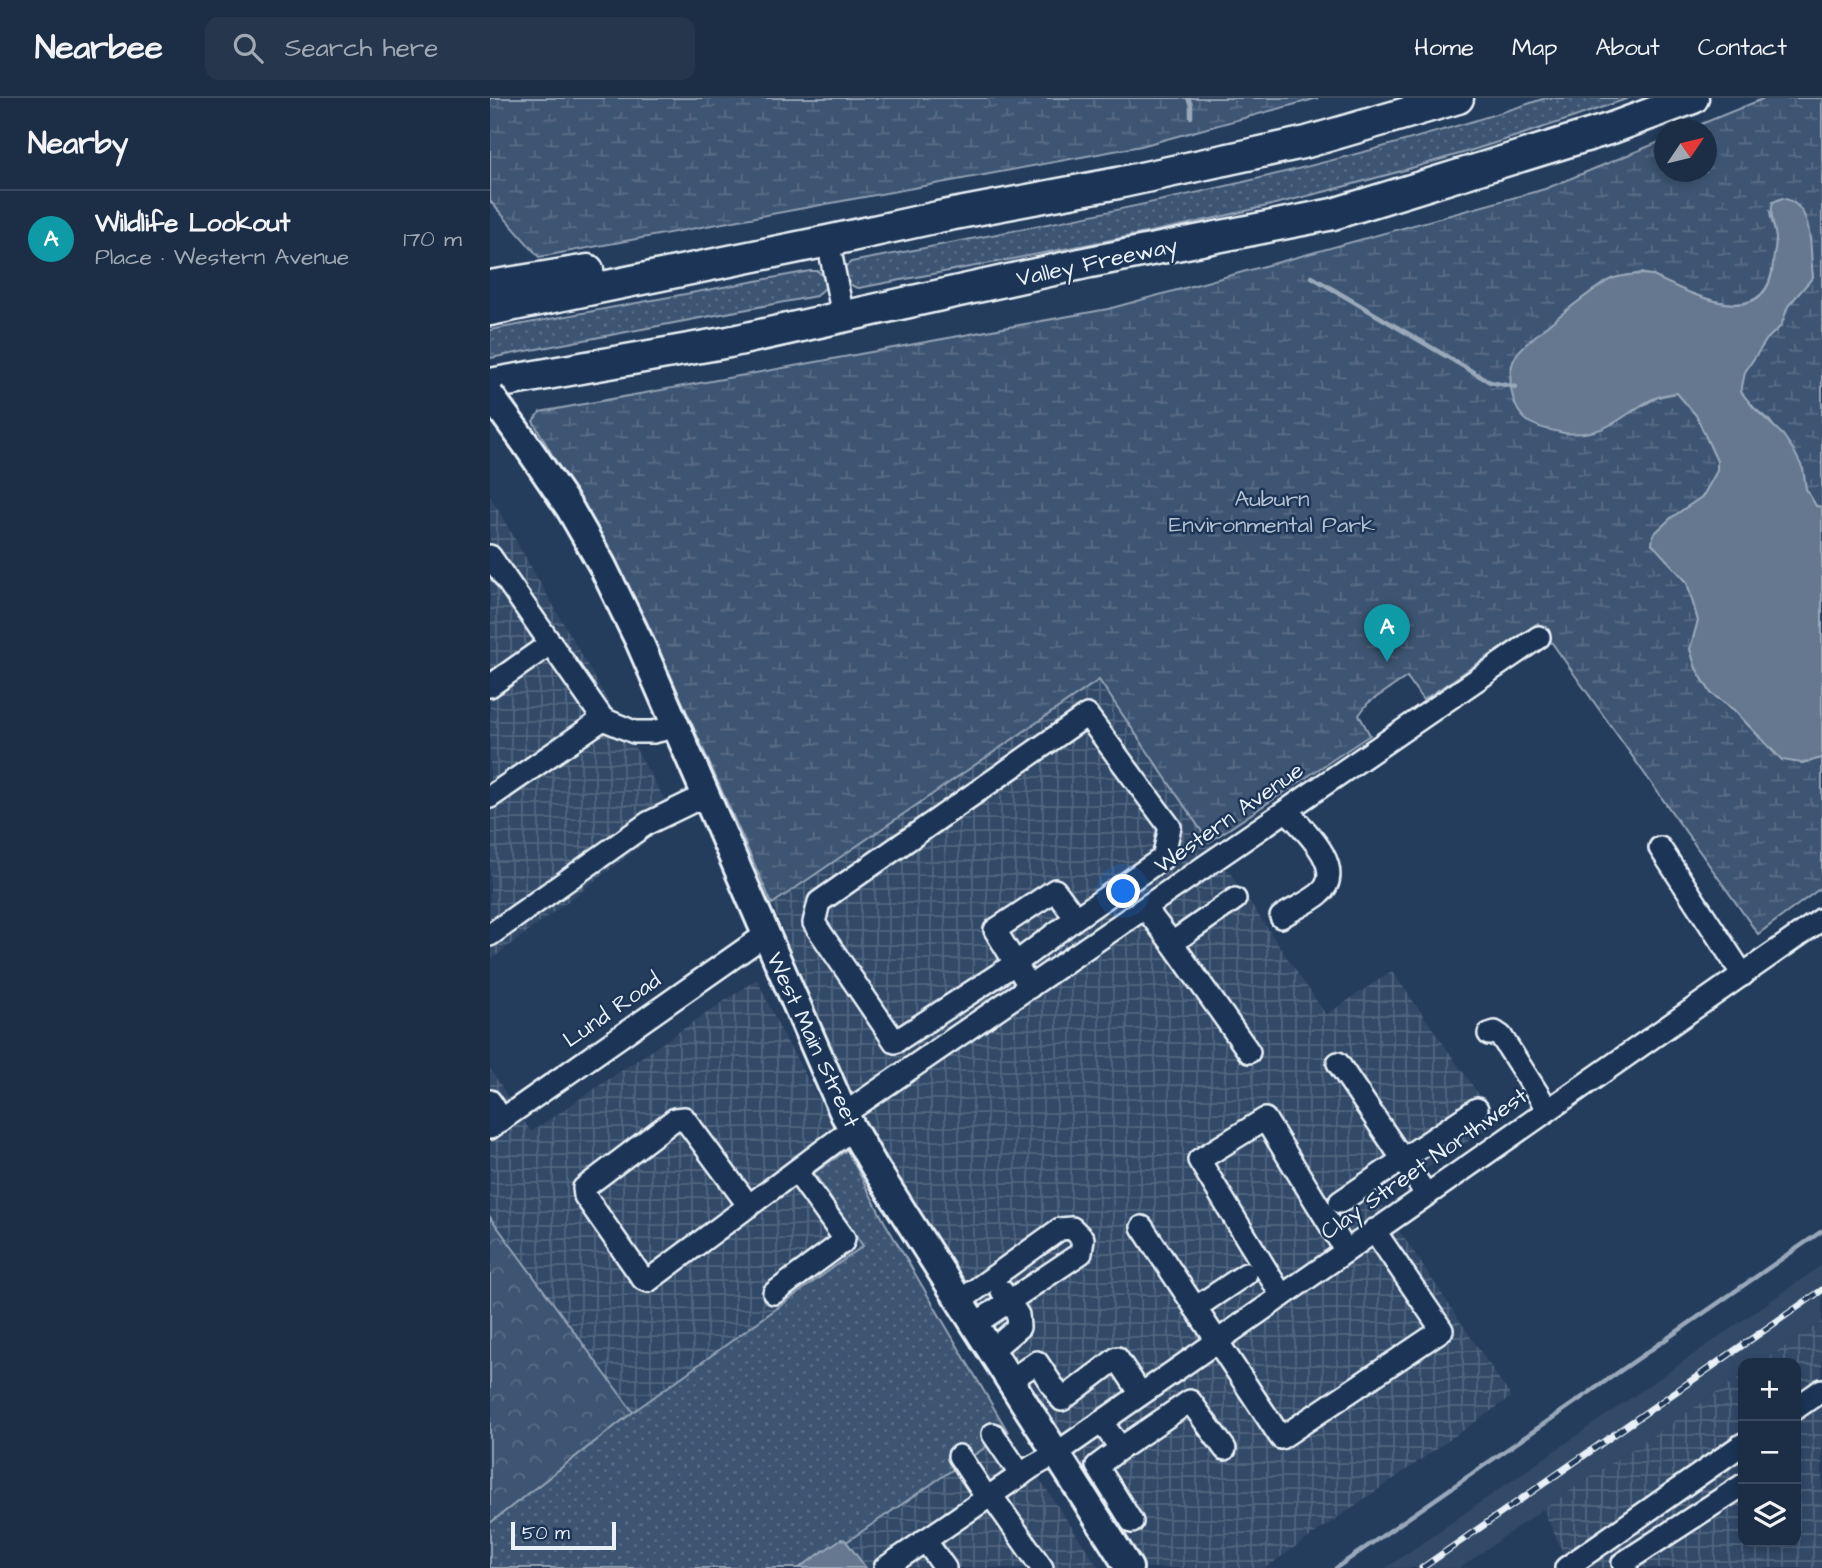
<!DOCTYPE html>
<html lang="en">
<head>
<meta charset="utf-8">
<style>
	:root { --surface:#1c2e46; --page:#25364d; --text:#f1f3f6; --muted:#a0a8b3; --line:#3a4a5f; --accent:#e69b98 }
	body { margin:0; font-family:"Architects Daughter",sans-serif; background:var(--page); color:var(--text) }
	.controls { position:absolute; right:21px; bottom:21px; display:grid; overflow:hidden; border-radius:14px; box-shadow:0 4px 10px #0003 }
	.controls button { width:63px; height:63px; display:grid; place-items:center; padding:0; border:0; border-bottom:2px solid var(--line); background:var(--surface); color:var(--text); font:35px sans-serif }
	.compass { position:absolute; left:1164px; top:21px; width:63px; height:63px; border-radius:50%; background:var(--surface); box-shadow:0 4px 10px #0003; rotate:55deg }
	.scale { position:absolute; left:21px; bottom:18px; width:105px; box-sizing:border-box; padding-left:7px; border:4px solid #e8f1f8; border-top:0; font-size:19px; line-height:24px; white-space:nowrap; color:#e8f1f8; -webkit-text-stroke:5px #1d3557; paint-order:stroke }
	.you { position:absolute; left:634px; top:794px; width:24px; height:24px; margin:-18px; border:5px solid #fff; border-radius:50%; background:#1a73e8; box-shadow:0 0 0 10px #1a73e833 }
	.badge { display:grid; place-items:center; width:46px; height:46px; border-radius:50%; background:var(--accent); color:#fff; font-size:23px; font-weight:700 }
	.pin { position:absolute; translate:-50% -58px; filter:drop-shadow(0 2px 4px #0008) }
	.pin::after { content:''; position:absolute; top:37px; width:24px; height:21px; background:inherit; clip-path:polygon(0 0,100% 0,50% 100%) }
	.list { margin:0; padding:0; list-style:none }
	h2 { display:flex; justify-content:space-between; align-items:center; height:91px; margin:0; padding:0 28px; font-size:30px }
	h2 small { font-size:23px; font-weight:400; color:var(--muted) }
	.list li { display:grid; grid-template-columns:46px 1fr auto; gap:21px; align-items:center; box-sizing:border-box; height:98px; padding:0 28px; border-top:2px solid var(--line) }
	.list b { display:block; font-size:26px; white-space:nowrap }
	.list p { margin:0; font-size:23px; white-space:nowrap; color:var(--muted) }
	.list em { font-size:23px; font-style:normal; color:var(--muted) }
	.icon { flex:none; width:38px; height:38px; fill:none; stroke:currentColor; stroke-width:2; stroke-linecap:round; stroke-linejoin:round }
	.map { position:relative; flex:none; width:1332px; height:1470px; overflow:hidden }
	header { display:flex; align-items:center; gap:42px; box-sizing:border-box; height:98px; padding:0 35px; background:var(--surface); border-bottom:2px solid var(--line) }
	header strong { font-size:33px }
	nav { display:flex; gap:38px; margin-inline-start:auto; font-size:24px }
	.search { width:490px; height:63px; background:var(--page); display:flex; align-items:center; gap:18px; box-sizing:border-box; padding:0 24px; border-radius:14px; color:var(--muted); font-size:26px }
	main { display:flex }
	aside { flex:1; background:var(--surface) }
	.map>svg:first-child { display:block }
</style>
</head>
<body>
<header>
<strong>Nearbee</strong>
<div class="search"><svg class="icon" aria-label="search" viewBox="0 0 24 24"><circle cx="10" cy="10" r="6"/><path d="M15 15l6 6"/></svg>Search here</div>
<nav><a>Home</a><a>Map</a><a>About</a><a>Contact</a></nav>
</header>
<main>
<aside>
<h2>Nearby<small></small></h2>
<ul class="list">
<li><span class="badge" style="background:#0f9aa8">A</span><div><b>Wildlife Lookout</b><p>Place · Western Avenue</p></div><em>170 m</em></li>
</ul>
</aside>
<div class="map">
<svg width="1332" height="1470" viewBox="0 0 1332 1470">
	<defs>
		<pattern id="industrial-grid" width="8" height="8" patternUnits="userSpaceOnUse" patternTransform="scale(1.75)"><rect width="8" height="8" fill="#334a68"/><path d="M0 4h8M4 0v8" fill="none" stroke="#51657e"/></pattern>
		<pattern id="grass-dots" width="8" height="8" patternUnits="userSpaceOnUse" patternTransform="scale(1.75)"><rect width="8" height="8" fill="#3e5472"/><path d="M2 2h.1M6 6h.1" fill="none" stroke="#5a6d87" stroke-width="1.8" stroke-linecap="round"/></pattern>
		<pattern id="forest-crowns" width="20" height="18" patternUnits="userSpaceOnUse" patternTransform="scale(1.75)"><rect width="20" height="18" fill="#3e5472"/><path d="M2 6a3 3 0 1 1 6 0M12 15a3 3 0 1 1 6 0" fill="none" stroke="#5a6d87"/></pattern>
		<pattern id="wetland-marsh" width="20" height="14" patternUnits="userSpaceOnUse" patternTransform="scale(1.75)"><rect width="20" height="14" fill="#3e5472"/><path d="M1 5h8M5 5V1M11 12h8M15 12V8" fill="none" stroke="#5a6d87"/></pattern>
	</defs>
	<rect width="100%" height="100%" fill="#253d5d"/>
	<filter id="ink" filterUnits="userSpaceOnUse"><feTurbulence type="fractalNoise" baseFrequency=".0143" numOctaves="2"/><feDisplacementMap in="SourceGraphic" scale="14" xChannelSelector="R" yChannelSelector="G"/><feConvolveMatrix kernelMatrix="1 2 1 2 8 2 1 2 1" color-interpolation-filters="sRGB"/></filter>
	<g filter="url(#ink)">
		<path fill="#334a68" d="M1332,1167V1224L1270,1265H1253V1277L1053,1411L970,1470H896Z"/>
		<g fill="url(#industrial-grid)">
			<path d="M0,398L186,721L0,862Z"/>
			<path d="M609,582L836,917L902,873L1008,1024L888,1101L1021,1299L775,1470H650L379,1038L282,806Z"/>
			<path d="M267,881L290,931L357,1052L324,1075L373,1148L143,1314L0,1119V971L41,1034Z"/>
			<path d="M1332,1224V1470H1080L1053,1411L1253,1277V1444H1306V1265H1270Z"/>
			<path d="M518,1334L609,1470H318Z"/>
		</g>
		<g fill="url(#grass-dots)" stroke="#93a2b5" stroke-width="2">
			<path d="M1056,0H1139C1000,50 857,91 712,123C598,148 483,168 369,190C358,188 353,180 355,169L361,164C595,120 829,75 1056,0Z"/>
			<path d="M320,173H328L334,180L335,190L326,198L0,260V232Z"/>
			<path d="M357,1052L394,1123L518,1334L318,1470H0V1425L143,1314L373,1148L324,1075Z"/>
		</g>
		<path fill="url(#forest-crowns)" stroke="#93a2b5" stroke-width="2" d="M0,1119L143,1314L0,1425Z"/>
		<g fill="url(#wetland-marsh)" stroke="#93a2b5" stroke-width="2">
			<path d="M0,0H828L651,48L49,159L0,103Z"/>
			<path d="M1275,0H1332V409L1326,408L1316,391L1313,371L1280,323L1264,310L1251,295L1254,274L1277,241L1291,228L1298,208L1323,179L1320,160L1280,114C1281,123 1285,131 1286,140C1286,148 1284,159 1283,167C1275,237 1198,194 1160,177L1151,175L1122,181L1142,314L1168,299L1187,295L1206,317L1227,363V373L1213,398L1181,420L1163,437L1184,469L1197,484L1208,523L1200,551L1206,570L1221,595L1244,612L1285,656L1312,665L1332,660V789L1268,836L1048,525L933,602L917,579L878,605L869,617L880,637L719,744L609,582L282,806L156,522L43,323L50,314L618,211L1055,91L1174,42V74H1216V32L1199,31Z"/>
		</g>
		<g fill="#657890" stroke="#99a8ba" stroke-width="2">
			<path d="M1292,100C1326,107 1319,151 1323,179L1298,208L1291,228L1277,241L1255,274L1251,294L1264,310L1293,337L1304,353L1313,371L1316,391L1326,408L1332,409V660L1312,665L1292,662L1244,612L1221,595L1206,570L1200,551L1208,523L1197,484L1162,446L1163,437L1181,420L1213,398L1227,373V363L1206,317L1187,295C1143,297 1131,341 1074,335C1064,333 1048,330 1039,324C1020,311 1015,274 1027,256C1036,243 1109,185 1124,180C1135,177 1149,175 1161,177C1197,194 1276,237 1283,168C1283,159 1286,149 1286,141C1285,127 1279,119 1283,104Z"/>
			<path d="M351,1441L355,1442L376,1470H309Z"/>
		</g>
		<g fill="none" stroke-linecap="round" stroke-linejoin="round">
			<g stroke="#99a8ba" stroke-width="4.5">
				<path d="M698,0L701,7V19"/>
				<path d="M822,179L1000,284L1026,289"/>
				<path d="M846,1470L1332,1133"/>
			</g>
			<defs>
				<g id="minor">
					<path d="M338,143L353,218"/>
					<path d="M0,458L113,621L144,634H163L185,629"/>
					<path d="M0,588L61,545"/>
					<path d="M0,699L113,621"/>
					<path d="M1170,750L1253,877"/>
					<path d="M655,810L682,845L745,801"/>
					<path d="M791,819C803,811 818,805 829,796C859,772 813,730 797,713"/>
					<path d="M0,837L158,725L216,697"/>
					<path d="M682,845L759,954"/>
					<path d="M540,889L505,832L565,792L586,820L673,760L680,729L597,617L329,804L324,825L405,944L526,865L586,820"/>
					<path d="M999,936L1005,934L1011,938L1058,1012"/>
					<path d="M848,965L936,1096"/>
					<path d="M0,1003L12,1022"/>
					<path d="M354,1016L1049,539"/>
					<path d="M0,1030L275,837"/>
					<path d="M850,1104L987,1011"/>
					<path d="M259,1108L194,1020L185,1021L94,1090L95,1098L153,1181L158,1183L362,1031"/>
					<path d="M652,1129L791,1340L952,1232L884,1132"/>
					<path d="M284,1195L353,1144L354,1140L306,1073"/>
					<path d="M792,1198L709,1062L775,1021L856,1153"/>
					<path d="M470,1203L570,1131L582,1130L593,1141L591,1155L485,1226"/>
					<path d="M705,1210L756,1176"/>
					<path d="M502,1252L529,1229L528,1217L512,1193"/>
					<path d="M521,1282L547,1264L572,1302L627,1260L651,1296"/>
					<path d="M1306,1310L1332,1292"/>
					<path d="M611,1324L631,1350L700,1303L735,1351"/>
					<path d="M503,1336L531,1377"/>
					<path d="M631,1350L607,1368L642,1424"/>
					<path d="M469,1358L497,1400"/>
					<path d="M501,1397L552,1470"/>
					<path d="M435,1442L455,1470"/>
					<path d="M395,1470L542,1369L567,1355L1332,821"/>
					<path d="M1076,1470L1253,1346"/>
					<path d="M1136,1470L1133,1465L1253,1387"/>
				</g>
				<path id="major" d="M33,342L80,411L112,467L149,543L354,1016L384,1068L639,1470"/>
				<g id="highway">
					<path d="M0,188L98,172"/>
					<path d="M0,212L338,143L448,119L628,85L817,44L968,0"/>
					<path d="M0,286L239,244L600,164L843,116L1122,30L1203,0"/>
				</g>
			</defs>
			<use href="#minor" stroke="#e8f1f8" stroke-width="26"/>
			<use href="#major" stroke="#e8f1f8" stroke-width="32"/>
			<use href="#highway" stroke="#e8f1f8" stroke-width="35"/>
			<use href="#minor" stroke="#1d3557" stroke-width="21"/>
			<use href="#major" stroke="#1d3557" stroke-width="26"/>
			<use href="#highway" stroke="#1d3557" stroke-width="30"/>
			<defs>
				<path id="rail" d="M932,1470L1332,1192"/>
			</defs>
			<use href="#rail" stroke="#e8f1f8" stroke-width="7"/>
			<use href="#rail" stroke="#1d3557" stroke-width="4.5" stroke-dasharray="13" stroke-linecap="butt"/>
			<defs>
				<path id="major-bridge" d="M0,297L33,342"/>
			</defs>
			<use href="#major-bridge" stroke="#e8f1f8" stroke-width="32" stroke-linecap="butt"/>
			<use href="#major-bridge" stroke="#1d3557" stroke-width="26"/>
		</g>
	</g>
	<g text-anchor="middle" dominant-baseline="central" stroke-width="5" stroke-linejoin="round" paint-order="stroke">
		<g font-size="23" fill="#e8f1f8" stroke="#1d3557">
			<text transform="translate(607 164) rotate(-12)">Valley Freeway</text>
			<text transform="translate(739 720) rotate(-35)">Western Avenue</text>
			<text transform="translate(122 912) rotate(-35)">Lund Road</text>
			<text transform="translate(323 942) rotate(65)">West Main Street</text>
			<text transform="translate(934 1066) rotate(-35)">Clay Street Northwest</text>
		</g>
		<g font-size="23" fill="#b5c2d0" stroke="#1d3557">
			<text x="782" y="401">Auburn<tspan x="782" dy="26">Environmental Park</tspan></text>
		</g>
	</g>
</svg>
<div class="controls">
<button>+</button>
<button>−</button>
<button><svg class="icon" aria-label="layers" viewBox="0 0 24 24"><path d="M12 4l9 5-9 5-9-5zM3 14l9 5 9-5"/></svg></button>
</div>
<svg class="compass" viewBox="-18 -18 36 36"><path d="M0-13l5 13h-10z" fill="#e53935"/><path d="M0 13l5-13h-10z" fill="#a0a8b3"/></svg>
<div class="scale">50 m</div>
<div class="you"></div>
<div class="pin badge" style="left:897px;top:564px;background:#0f9aa8">A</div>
</div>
</main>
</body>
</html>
